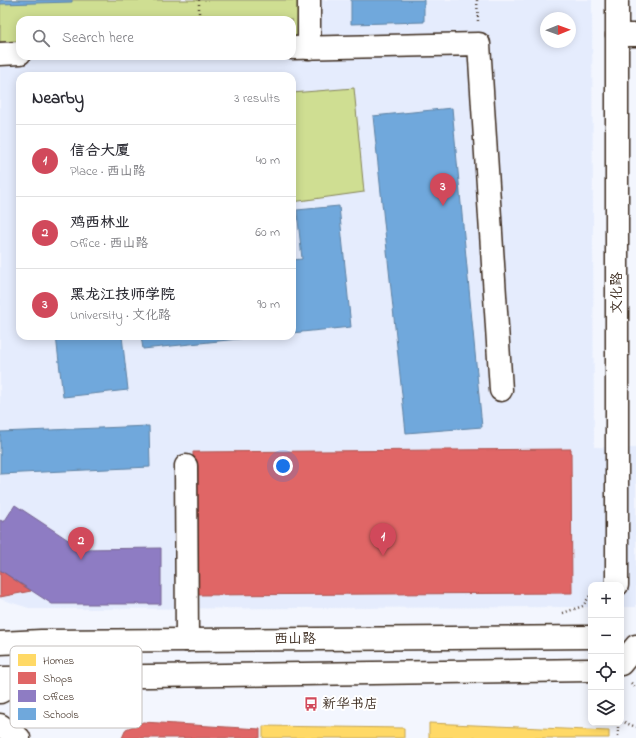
<!DOCTYPE html>
<html lang="en">
<head>
<meta charset="utf-8">
<style>
	:root { --surface:#fff; --page:#f2f2f3; --text:#2b2b33; --muted:#7c7c81; --line:#e1e1e2; --accent:#d1495b }
	body { margin:0; font-family:"Indie Flower","LXGW WenKai TC",sans-serif; background:var(--page); color:var(--text) }
	.controls { position:absolute; right:12px; bottom:12px; display:grid; overflow:hidden; border-radius:8px; box-shadow:0 2px 10px #0003 }
	.controls button { width:36px; height:36px; display:grid; place-items:center; padding:0; border:0; border-bottom:1px solid var(--line); background:var(--surface); color:var(--text); font:20px sans-serif }
	.compass { position:absolute; left:540px; top:12px; width:36px; height:36px; border-radius:50%; background:var(--surface); box-shadow:0 2px 10px #0003; rotate:89deg }
	.you { position:absolute; left:283px; top:466px; width:14px; height:14px; margin:-10px; border:3px solid #fff; border-radius:50%; background:#1a73e8; box-shadow:0 0 0 6px #1a73e833 }
	.badge { display:grid; place-items:center; width:26px; height:26px; border-radius:50%; background:var(--accent); color:#fff; font-size:13px; font-weight:700 }
	.pin { position:absolute; translate:-50% -33px; filter:drop-shadow(0 1px 2px #0008) }
	.pin::after { content:''; position:absolute; top:21px; width:14px; height:12px; background:inherit; clip-path:polygon(0 0,100% 0,50% 100%) }
	.list { margin:0; padding:0; list-style:none }
	h2 { display:flex; justify-content:space-between; align-items:center; height:52px; margin:0; padding:0 16px; font-size:17px }
	h2 small { font-size:13px; font-weight:400; color:var(--muted) }
	.list li { display:grid; grid-template-columns:26px 1fr auto; gap:12px; align-items:center; box-sizing:border-box; height:72px; padding:0 16px; border-top:1px solid var(--line) }
	.list b { display:block; font-size:15px; white-space:nowrap }
	.list p { margin:0; font-size:13px; white-space:nowrap; color:var(--muted) }
	.list em { font-size:13px; font-style:normal; color:var(--muted) }
	.icon { flex:none; width:22px; height:22px; fill:none; stroke:currentColor; stroke-width:2; stroke-linecap:round; stroke-linejoin:round }
	.map { position:relative; flex:none; width:636px; height:738px; overflow:hidden }
	.search { position:absolute; background:var(--surface); box-shadow:0 2px 10px #0003; left:16px; top:16px; width:280px; height:44px; display:flex; align-items:center; gap:10px; box-sizing:border-box; padding:0 14px; border-radius:12px; color:var(--muted); font-size:15px }
	.panel { position:absolute; background:var(--surface); box-shadow:0 2px 10px #0003; left:16px; top:72px; width:280px; height:268px; border-radius:12px }
	.map>svg:first-child { display:block }
</style>
</head>
<body>
<div class="map">
<svg width="636" height="738" viewBox="0 0 636 738">
	<rect width="100%" height="100%" fill="#f3f6fe"/>
	<filter id="ink" filterUnits="userSpaceOnUse"><feTurbulence type="fractalNoise" baseFrequency=".025" numOctaves="2"/><feDisplacementMap in="SourceGraphic" scale="8" xChannelSelector="R" yChannelSelector="G"/><feConvolveMatrix kernelMatrix="1 2 1 2 8 2 1 2 1" color-interpolation-filters="sRGB"/></filter>
	<g filter="url(#ink)">
		<path fill="#e5ecfd" fill-rule="evenodd" d="M0,0H592L594,447L636,448V607H621V585H591V607L32,609L0,599ZM546,18H570V42H546ZM20,20H292V56H20ZM20,76H292V336H20Z"/>
		<g fill="#cfde92" stroke="#858458">
			<path d="M0,0H299L298,39H292V20H20V42H0Z"/>
			<path d="M354,88L364,192L292,202V93Z"/>
		</g>
		<g fill="#ffd966" stroke="#c4a450">
			<path d="M571,475V516L194,519V476Z"/>
			<path d="M429,723L609,731V738H429Z"/>
			<path d="M263,726L404,728V738H263Z"/>
		</g>
		<g fill="#e06666" stroke="#ae5450">
			<path d="M571,449L572,593L194,595L193,452Z"/>
			<path d="M0,570L31,591L0,597Z"/>
			<path d="M143,722L260,729V738H122L126,729Z"/>
		</g>
		<path fill="#8e7cc3" stroke="#756392" d="M15,505L82,549L161,548V604H52L0,570V520L4,522Z"/>
		<g fill="#6fa8dc" stroke="#5f82a3">
			<path d="M0,0H72V2L0,4Z"/>
			<path d="M351,0H424V22L351,24Z"/>
			<path d="M452,108L482,427L406,433L373,116Z"/>
			<path d="M339,206L351,327L292,333V260L302,259L297,210Z"/>
			<path d="M56,336H122L128,390L63,397Z"/>
			<path d="M141,336H266L143,349Z"/>
			<path d="M149,426L150,467L0,474V432Z"/>
		</g>
		<g fill="none" stroke-linecap="round" stroke-linejoin="round">
			<defs>
				<g id="minor">
					<path d="M617,35H636"/>
					<path d="M292,48L479,44L501,390"/>
					<path d="M309,48V0"/>
					<path d="M0,54L20,53"/>
					<path d="M186,466L187,640"/>
					<path d="M0,692L28,677"/>
					<path d="M0,725L19,738"/>
				</g>
				<g id="major">
					<path d="M617,585V0"/>
					<path d="M0,643L41,641L591,637"/>
					<path d="M621,664L636,646"/>
					<path d="M0,678L591,670"/>
				</g>
			</defs>
			<use href="#minor" stroke="#3b2a1e" stroke-width="25"/>
			<use href="#major" stroke="#3b2a1e" stroke-width="25"/>
			<g stroke="#3b2a1e" stroke-width="2.5" stroke-dasharray="1 3" stroke-linecap="butt">
				<path d="M199,0V20"/>
				<path d="M477,0L478,21"/>
				<path d="M563,613L583,606L591,594"/>
				<path d="M631,683L636,688"/>
				<path d="M621,721L636,727"/>
				<path d="M618,723V738"/>
			</g>
			<use href="#minor" stroke="#fff" stroke-width="22"/>
			<use href="#major" stroke="#fff" stroke-width="22"/>
		</g>
	</g>
	<defs>
		<symbol id="bus-bare" viewBox="-9 -9 18 18"><path d="M-5-6H5V4H4V6H2V4H-2V6H-4V4H-5ZM-3.5-4V0h7V-4ZM-3.5 1.2v1.5H-2V1.2ZM2 1.2v1.5H3.5V1.2Z" fill="#d1495b" stroke="#fff" stroke-width="2.5" paint-order="stroke"/></symbol>
	</defs>
	<g fill-rule="evenodd">
		<use href="#bus-bare" x="301" y="694" width="20" height="20"/>
	</g>
	<g text-anchor="middle" dominant-baseline="central" stroke-width="4" stroke-linejoin="round" paint-order="stroke">
		<g font-size="14" fill="#3b2a1e" stroke="#fff">
			<text transform="translate(617 293) rotate(-90)">文化路</text>
			<text x="295" y="639">西山路</text>
		</g>
		<g font-size="14" fill="#3b2a1e" stroke="#fff" text-anchor="start">
			<text x="322" y="704">新华书店</text>
		</g>
	</g>
	<rect x="10" y="646" width="132" height="82" rx="6" fill="#fff" stroke="#c4bfbc" stroke-width="1"/>
	<rect x="18" y="654" width="18" height="12" fill="#ffd966"/>
	<rect x="18" y="672" width="18" height="12" fill="#e06666"/>
	<rect x="18" y="690" width="18" height="12" fill="#8e7cc3"/>
	<rect x="18" y="708" width="18" height="12" fill="#6fa8dc"/>
	<g font-size="11" fill="#3b2a1e">
		<text x="43" y="664">Homes</text>
		<text x="43" y="682">Shops</text>
		<text x="43" y="700">Offices</text>
		<text x="43" y="718">Schools</text>
	</g>
</svg>
<div class="controls">
<button>+</button>
<button>−</button>
<button><svg class="icon" aria-label="locate" viewBox="0 0 24 24"><circle cx="12" cy="12" r="6"/><path d="M12 2v4M12 18v4M2 12h4M18 12h4"/></svg></button>
<button><svg class="icon" aria-label="layers" viewBox="0 0 24 24"><path d="M12 4l9 5-9 5-9-5zM3 14l9 5 9-5"/></svg></button>
</div>
<svg class="compass" viewBox="-18 -18 36 36"><path d="M0-13l5 13h-10z" fill="#e53935"/><path d="M0 13l5-13h-10z" fill="#7c7c81"/></svg>
<div class="you"></div>
<div class="pin badge" style="left:383px;top:556px">1</div>
<div class="pin badge" style="left:81px;top:560px">2</div>
<div class="pin badge" style="left:443px;top:206px">3</div>
<div class="search"><svg class="icon" aria-label="search" viewBox="0 0 24 24"><circle cx="10" cy="10" r="6"/><path d="M15 15l6 6"/></svg>Search here</div>
<section class="panel">
<h2>Nearby<small>3 results</small></h2>
<ul class="list">
<li><span class="badge">1</span><div><b>信合大厦</b><p>Place · 西山路</p></div><em>40 m</em></li>
<li><span class="badge">2</span><div><b>鸡西林业</b><p>Office · 西山路</p></div><em>60 m</em></li>
<li><span class="badge">3</span><div><b>黑龙江技师学院</b><p>University · 文化路</p></div><em>90 m</em></li>
</ul>
</section>
</div>
</body>
</html>
